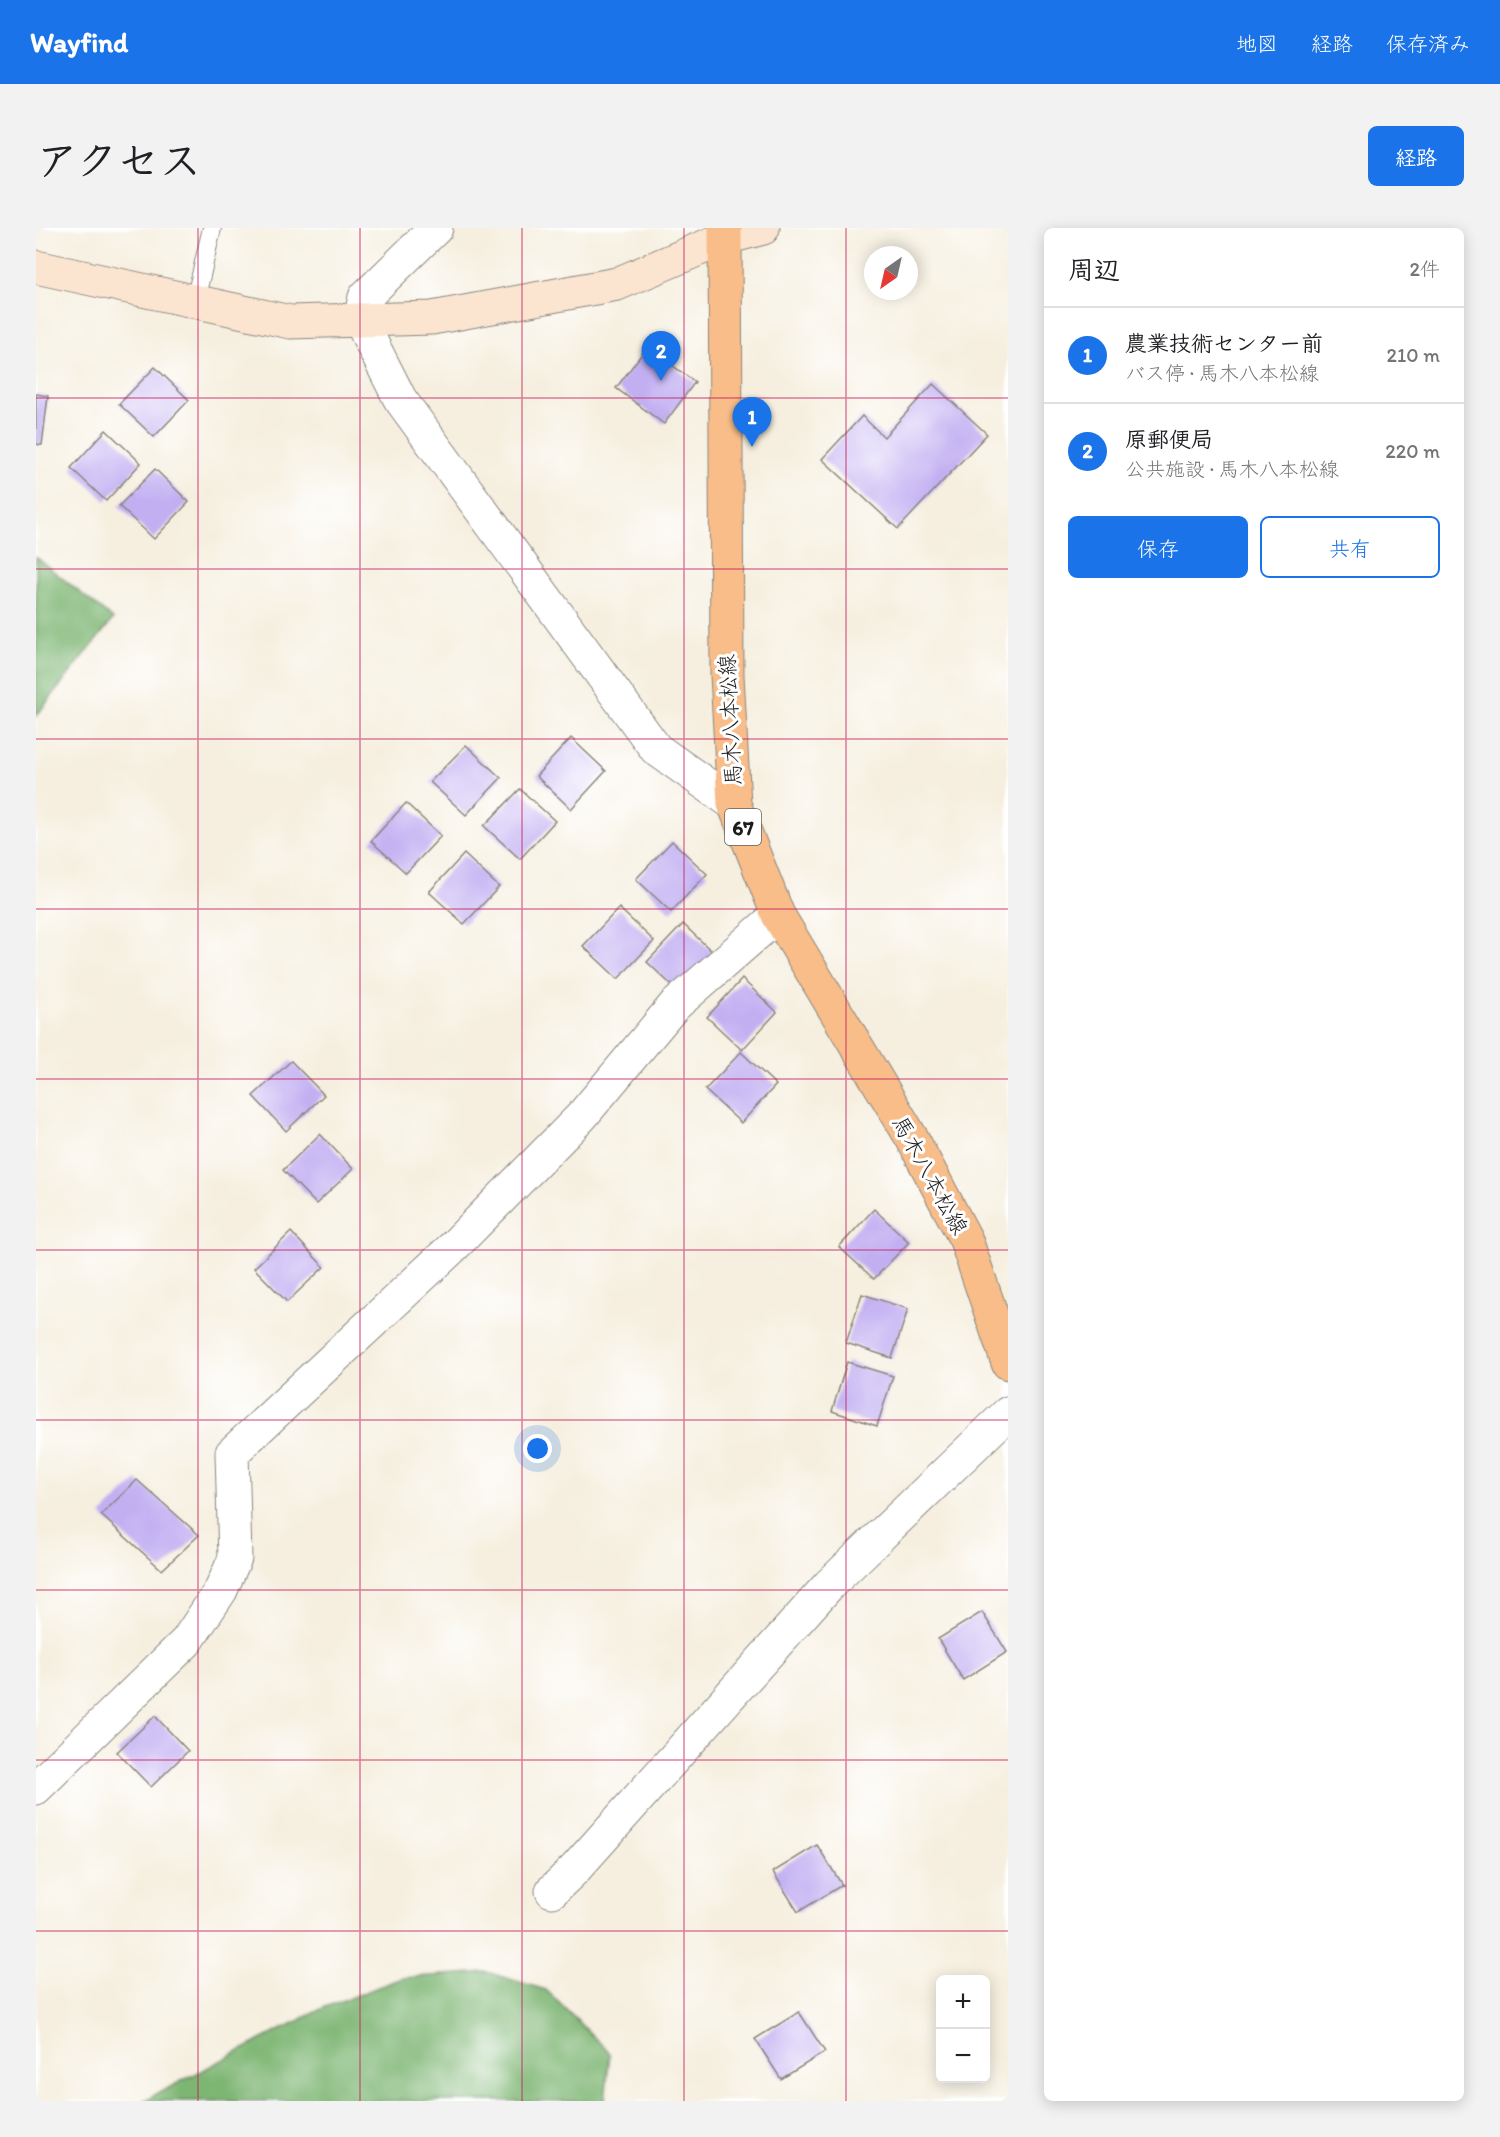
<!DOCTYPE html>
<html lang="ja">
<head>
<meta charset="utf-8">
<style>
	:root { --surface:#fff; --page:#f2f2f2; --text:#202124; --muted:#757577; --line:#e0e0e0; --accent:#1a73e8 }
	body { margin:0; font-family:Itim,"Klee One",sans-serif; background:var(--page); color:var(--text) }
	.controls { position:absolute; right:18px; bottom:18px; display:grid; overflow:hidden; border-radius:9px; box-shadow:0 3px 15px #0003 }
	.controls button { width:54px; height:54px; display:grid; place-items:center; padding:0; border:0; border-bottom:2px solid var(--line); background:var(--surface); color:var(--text); font:30px sans-serif }
	.compass { position:absolute; left:828px; top:18px; width:54px; height:54px; border-radius:50%; background:var(--surface); box-shadow:0 3px 15px #0003; rotate:214deg }
	.you { position:absolute; left:502px; top:1221px; width:21px; height:21px; margin:-15px; border:4px solid #fff; border-radius:50%; background:#1a73e8; box-shadow:0 0 0 9px #1a73e833 }
	.badge { display:grid; place-items:center; width:39px; height:39px; border-radius:50%; background:var(--accent); color:#fff; font-size:20px; font-weight:700 }
	.pin { position:absolute; translate:-50% -50px; filter:drop-shadow(0 2px 3px #0008) }
	.pin::after { content:''; position:absolute; top:32px; width:21px; height:18px; background:inherit; clip-path:polygon(0 0,100% 0,50% 100%) }
	.list { margin:0; padding:0; list-style:none }
	h2 { display:flex; justify-content:space-between; align-items:center; height:78px; margin:0; padding:0 24px; font-size:26px }
	h2 small { font-size:20px; font-weight:400; color:var(--muted) }
	.list li { display:grid; grid-template-columns:39px 1fr auto; gap:18px; align-items:center; box-sizing:border-box; height:96px; padding:0 24px; border-top:2px solid var(--line) }
	.list b { display:block; font-size:22px; white-space:nowrap }
	.list p { margin:0; font-size:20px; white-space:nowrap; color:var(--muted) }
	.list em { font-size:20px; font-style:normal; color:var(--muted) }
	.actions { display:flex; gap:12px; padding:18px 24px }
	.actions a { flex:1; padding:14px 0; border:2px solid var(--accent); border-radius:9px; text-align:center; font-size:21px; color:var(--accent) }
	.actions .main { background:var(--accent); color:#fff }
	.map { position:relative; flex:none; width:972px; height:1873px; overflow:hidden; border-radius:9px }
	header { display:flex; align-items:center; gap:36px; box-sizing:border-box; height:84px; padding:0 30px; background:var(--accent); color:#fff }
	header strong { font-size:28px }
	nav { display:flex; gap:33px; margin-inline-start:auto; font-size:21px }
	.intro { display:flex; align-items:center; justify-content:space-between; box-sizing:border-box; height:144px; padding:0 36px }
	h1 { margin:0; font-size:42px }
	.button { padding:15px 27px; border-radius:9px; background:var(--accent); color:#fff; font-size:21px; font-weight:700 }
	main { display:flex; gap:36px; padding:0 36px }
	aside { flex:1; background:var(--surface); border-radius:9px; box-shadow:0 3px 15px #0003 }
	.map>svg:first-child { display:block }
</style>
</head>
<body>
<header>
<strong>Wayfind</strong>
<nav><a>地図</a><a>経路</a><a>保存済み</a></nav>
</header>
<div class="intro"><h1>アクセス</h1><a class="button">経路</a></div>
<main>
<div class="map">
<svg width="972" height="1873" viewBox="0 0 972 1873">
	<rect width="100%" height="100%" fill="#fff"/>
	<filter id="ink" filterUnits="userSpaceOnUse"><feTurbulence type="fractalNoise" baseFrequency=".0167" numOctaves="2"/><feDisplacementMap in="SourceGraphic" scale="12" xChannelSelector="R" yChannelSelector="G"/><feConvolveMatrix kernelMatrix="1 2 1 2 8 2 1 2 1" color-interpolation-filters="sRGB"/></filter>
	<filter id="wash" filterUnits="userSpaceOnUse"><feTurbulence type="fractalNoise" baseFrequency=".008" numOctaves="4" result="noise"/><feDisplacementMap in="SourceGraphic" scale="24" xChannelSelector="R" yChannelSelector="G"/><feGaussianBlur stdDeviation="1.35" result="paint"/><feColorMatrix in="noise" values="0 0 0 0 0 0 0 0 0 0 0 0 0 0 0 0 0 1.4 0 .05"/><feComposite in="paint" operator="in"/></filter>
	<g filter="url(#wash)">
		<rect width="100%" height="100%" fill="#f6efdf"/>
		<g fill="#7db572" stroke="#4c6847" stroke-width="1.5">
			<path d="M0,329L77,391L0,488Z"/>
			<path d="M451,1744L510,1762L574,1825L569,1873H107L287,1780L366,1750Z"/>
		</g>
		<g id="blocks">
			<g fill="#c1aff2">
				<path d="M611,119L659,154L628,196L580,160Z"/>
				<path d="M119,139L153,172L118,209L83,176Z"/>
				<path d="M897,156L951,206L862,301L786,231L826,188L848,209Z"/>
				<path d="M0,166L12,168L6,217L0,216Z"/>
				<path d="M70,202L105,235L70,273L35,240Z"/>
				<path d="M119,241L153,274L118,311L83,278Z"/>
				<path d="M535,510L570,543L535,581L500,548Z"/>
				<path d="M430,517L465,550L430,587L394,554Z"/>
				<path d="M484,561L519,593L484,631L448,598Z"/>
				<path d="M370,575L405,608L370,645L335,613Z"/>
				<path d="M636,613L671,646L635,684L600,651Z"/>
				<path d="M428,626L463,659L428,696L393,664Z"/>
				<path d="M583,680L618,713L582,751L547,718Z"/>
				<path d="M647,696L682,729L646,767L611,734Z"/>
				<path d="M706,751L741,784L706,822L671,789Z"/>
				<path d="M705,824L740,857L705,895L669,862Z"/>
				<path d="M255,833L288,867L250,903L217,868Z"/>
				<path d="M284,906L317,941L280,976L247,942Z"/>
				<path d="M838,981L873,1014L838,1051L803,1019Z"/>
				<path d="M255,1004L288,1039L251,1074L218,1040Z"/>
				<path d="M826,1066L872,1081L856,1130L810,1115Z"/>
				<path d="M811,1134L857,1148L841,1198L796,1183Z"/>
				<path d="M101,1252L163,1307L126,1342L65,1287Z"/>
				<path d="M946,1384L971,1424L927,1452L902,1411Z"/>
				<path d="M119,1488L152,1523L115,1559L81,1524Z"/>
				<path d="M781,1617L806,1657L762,1684L737,1644Z"/>
				<path d="M763,1784L789,1824L745,1851L719,1811Z"/>
			</g>
		</g>
	</g>
	<g filter="url(#ink)">
		<use href="#blocks" fill-opacity="0" stroke="#89867e" stroke-width="1.5"/>
		<g fill="none" stroke-linecap="round" stroke-linejoin="round">
			<defs>
				<path id="lane" d="M159,73L176,0"/>
				<g id="street">
					<path d="M400,0L329,69L324,92L364,171L620,521L698,576"/>
					<path d="M0,1560L151,1413L185,1362L199,1330L196,1225L416,1020L545,889L638,778L742,687"/>
					<path d="M516,1663L539,1641L793,1357L972,1185"/>
				</g>
				<path id="secondary" d="M0,39L254,94L396,90L581,56L689,10L727,0"/>
				<path id="primary" d="M689,0L691,447L698,576L742,687L877,912L930,1012L972,1135"/>
			</defs>
			<use href="#lane" stroke="#89867e" stroke-width="20"/>
			<use href="#street" stroke="#89867e" stroke-width="35"/>
			<use href="#secondary" stroke="#89867e" stroke-width="35"/>
			<use href="#primary" stroke="#89867e" stroke-width="35"/>
			<use href="#lane" stroke="#fff" stroke-width="18"/>
			<use href="#street" stroke="#fff" stroke-width="33"/>
			<use href="#secondary" stroke="#fce5d0" stroke-width="33"/>
			<use href="#primary" stroke="#f8bd89" stroke-width="33"/>
		</g>
	</g>
	<path fill="none" stroke="#c2185b" stroke-width="1.5" stroke-opacity="0.55" d="M162,0V1873M324,0V1873M486,0V1873M648,0V1873M810,0V1873M0,170H972M0,341H972M0,511H972M0,681H972M0,851H972M0,1022H972M0,1192H972M0,1362H972M0,1532H972M0,1703H972"/>
	<g text-anchor="middle" dominant-baseline="central" stroke-width="6" stroke-linejoin="round" paint-order="stroke">
		<rect fill="#fff" stroke="#606060" stroke-width="1.5" x="689" y="581" width="36" height="36" rx="4.5"/>
		<g font-size="21" font-weight="bold" fill="#1c1c1c">
			<text x="707" y="599">67</text>
		</g>
		<g font-size="22" fill="#1c1c1c" stroke="#fff">
			<text transform="translate(694 492) rotate(-93)">馬木八本松線</text>
			<text transform="translate(894 947) rotate(61)">馬木八本松線</text>
		</g>
	</g>
</svg>
<div class="controls">
<button>+</button>
<button>−</button>
</div>
<svg class="compass" viewBox="-18 -18 36 36"><path d="M0-13l5 13h-10z" fill="#e53935"/><path d="M0 13l5-13h-10z" fill="#757577"/></svg>
<div class="you"></div>
<div class="pin badge" style="left:716px;top:219px">1</div>
<div class="pin badge" style="left:625px;top:153px">2</div>
</div>
<aside>
<h2>周辺<small>2件</small></h2>
<ul class="list">
<li><span class="badge">1</span><div><b>農業技術センター前</b><p>バス停 · 馬木八本松線</p></div><em>210 m</em></li>
<li><span class="badge">2</span><div><b>原郵便局</b><p>公共施設 · 馬木八本松線</p></div><em>220 m</em></li>
</ul>
<div class="actions"><a class="main">保存</a><a>共有</a></div>
</aside>
</main>
</body>
</html>
